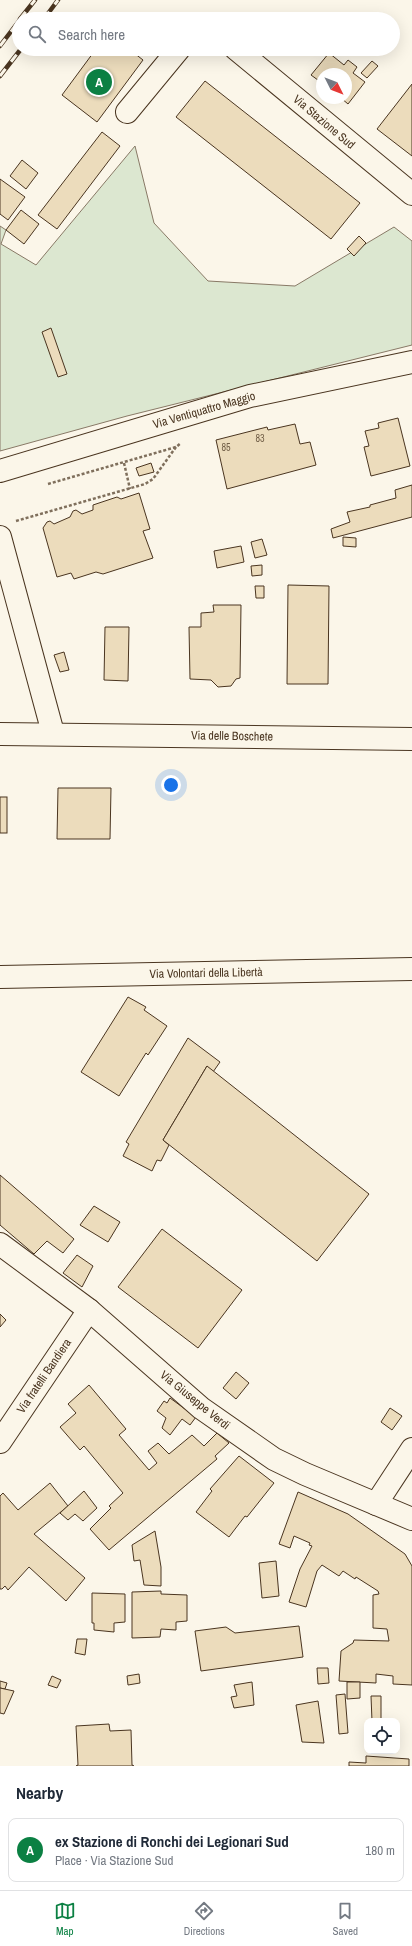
<!DOCTYPE html>
<html lang="en">
<head>
<meta charset="utf-8">
<style>
	:root { --surface:#fff; --page:#f2f2f3; --text:#1f2937; --muted:#747a83; --line:#e0e1e3; --accent:#0b8043 }
	body { margin:0; font-family:"Archivo Narrow",sans-serif; background:var(--page); color:var(--text) }
	.controls { position:absolute; right:12px; bottom:12px; display:grid; overflow:hidden; border-radius:8px; box-shadow:0 4px 16px #0002 }
	.controls button { width:36px; height:36px; display:grid; place-items:center; padding:0; border:0; border-bottom:1px solid var(--line); background:var(--surface); color:var(--text); font:20px sans-serif }
	.compass { position:absolute; left:316px; top:68px; width:36px; height:36px; border-radius:50%; background:var(--surface); box-shadow:0 4px 16px #0002; rotate:132deg }
	.you { position:absolute; left:171px; top:785px; width:14px; height:14px; margin:-10px; border:3px solid #fff; border-radius:50%; background:#1a73e8; box-shadow:0 0 0 6px #1a73e833 }
	.badge { display:grid; place-items:center; width:26px; height:26px; border-radius:50%; background:var(--accent); color:#fff; font-size:13px; font-weight:700 }
	.pin { position:absolute; translate:-50% -50%; border:2px solid #fff; box-shadow:0 1px 4px #0006 }
	.list { margin:0; padding:0; list-style:none }
	h2 { display:flex; justify-content:space-between; align-items:center; height:52px; margin:0; padding:0 16px; font-size:17px }
	h2 small { font-size:13px; font-weight:400; color:var(--muted) }
	.list li { display:grid; grid-template-columns:26px 1fr auto; gap:12px; align-items:center; box-sizing:border-box; height:64px; margin:0 8px 8px; padding:0 8px; border:1px solid var(--line); border-radius:8px }
	.list b { display:block; font-size:15px; white-space:nowrap }
	.list p { margin:0; font-size:13px; white-space:nowrap; color:var(--muted) }
	.list em { font-size:13px; font-style:normal; color:var(--muted) }
	.icon { flex:none; width:22px; height:22px; fill:none; stroke:currentColor; stroke-width:2; stroke-linecap:round; stroke-linejoin:round }
	.map { position:relative; flex:none; width:412px; height:1766px; overflow:hidden }
	.search { position:absolute; background:var(--surface); box-shadow:0 4px 16px #0002; left:12px; right:12px; top:12px; height:44px; display:flex; align-items:center; gap:10px; box-sizing:border-box; padding:0 14px; border-radius:22px; color:var(--muted); font-size:15px }
	.sheet { height:124px; background:var(--surface) }
	nav { display:flex; justify-content:space-around; align-items:center; box-sizing:border-box; height:56px; border-top:1px solid var(--line); background:var(--surface); font-size:11px; color:var(--muted) }
	nav a { display:grid; justify-items:center; gap:2px }
	nav .on { color:var(--accent) }
	.map>svg:first-child { display:block }
</style>
</head>
<body>
<div class="map">
<svg width="412" height="1766" viewBox="0 0 412 1766">
	<rect width="100%" height="100%" fill="#fbf6e9"/>
	<path fill="#dce7d0" stroke="#887966" d="M135,146L154,223L208,281L295,286L394,227L412,241V345L127,416L0,451V226L6,230L1,244L36,265Z"/>
	<g fill="#ecdcbc" stroke="#4a3520">
		<path d="M96,49H129L143,60L97,122L62,95Z"/>
		<path d="M329,53L344,65L348,60L357,67L353,73L365,82L348,104L341,98H346V74H322V83L311,75Z"/>
		<path d="M372,61L378,66L367,78L361,73Z"/>
		<path d="M205,81L360,203L331,239L176,117Z"/>
		<path d="M412,84V156L377,129Z"/>
		<path d="M102,132L120,146L57,229L38,215Z"/>
		<path d="M22,160L38,173L26,189L10,176Z"/>
		<path d="M0,179L25,197L8,220L0,214Z"/>
		<path d="M21,210L39,224L24,244L6,230Z"/>
		<path d="M359,236L366,243L354,256L347,249Z"/>
		<path d="M51,328L67,374L58,377L42,332Z"/>
		<path d="M398,418L410,466L371,476L364,447L369,446L365,431L379,428L378,423Z"/>
		<path d="M295,424L300,444L310,442L316,465L227,489L216,440L267,427L268,430Z"/>
		<path d="M151,463L154,472L139,476L136,468Z"/>
		<path d="M412,485V517L333,538L331,529L350,522L347,512L370,507V505L396,498L395,490Z"/>
		<path d="M139,493L150,529L143,531L153,558L103,574L96,572L74,579L71,573L57,577L43,528L47,522L50,521L54,524L70,517L73,511L76,510L82,514L93,510V505L117,497L121,499Z"/>
		<path d="M343,537L356,538V547L343,546Z"/>
		<path d="M262,539L267,555L255,558L251,542Z"/>
		<path d="M241,546L244,562L217,568L214,551Z"/>
		<path d="M262,565V575L252,576L251,566Z"/>
		<path d="M288,585L329,586L328,684H287Z"/>
		<path d="M255,586H264V598H256Z"/>
		<path d="M213,605H241L240,678L236,679L231,686L218,687L211,680L190,679L189,627H201V613L214,612Z"/>
		<path d="M105,627H129L128,681L104,680Z"/>
		<path d="M64,652L69,670L60,672L54,655Z"/>
		<path d="M58,788H111L110,839H57Z"/>
		<rect x="0" y="797" width="7" height="36"/>
		<path d="M128,997L146,1007L144,1010L167,1026L148,1055L146,1053L119,1096L81,1072Z"/>
		<path d="M188,1038L220,1062L213,1072L207,1066L163,1140L169,1145L161,1161L157,1160L152,1171L123,1156L129,1144L126,1142Z"/>
		<path d="M207,1066L369,1194L317,1261L163,1140Z"/>
		<path d="M0,1175L74,1239L63,1253L47,1241L34,1254L0,1225Z"/>
		<path d="M94,1206L120,1222L108,1242L80,1225Z"/>
		<path d="M162,1229L242,1290L198,1348L118,1287Z"/>
		<path d="M77,1255L93,1266L82,1287L63,1273Z"/>
		<path d="M0,1314L6,1320L0,1327Z"/>
		<path d="M236,1372L249,1383L236,1399L223,1388Z"/>
		<path d="M89,1385L126,1429L119,1435L149,1470L157,1463L148,1451L158,1443L169,1454L192,1435L204,1446L217,1433L229,1443L215,1456L217,1459L109,1550L90,1529L111,1508L109,1506L123,1493L84,1446L80,1450L60,1427L76,1413L68,1404Z"/>
		<path d="M170,1398L196,1417L190,1425L182,1419L170,1435L162,1428L166,1418L157,1411L164,1401L167,1403Z"/>
		<path d="M390,1408L402,1416L392,1430L381,1422Z"/>
		<path d="M239,1456L274,1483L247,1517L245,1516L229,1537L196,1512L212,1491L210,1489Z"/>
		<path d="M50,1483L68,1506L34,1534L85,1578L66,1601L29,1567L8,1590L5,1586L2,1589H0V1496L3,1493L18,1510Z"/>
		<path d="M84,1491L97,1508L83,1521L75,1514L68,1520L60,1513Z"/>
		<path d="M298,1492L348,1514L405,1554L412,1566V1685L393,1684V1676L376,1674V1683L339,1681L341,1651L353,1643L354,1640L389,1641L387,1629L373,1628V1595L379,1594L378,1591L356,1577L355,1579L343,1571L339,1576L322,1565L317,1571L306,1607L289,1602L300,1569L312,1546L309,1545L310,1543L294,1536L290,1548L279,1544Z"/>
		<path d="M155,1531L161,1567V1586L144,1585L140,1560L134,1561L132,1545Z"/>
		<path d="M276,1561L279,1596L262,1598L259,1563Z"/>
		<path d="M161,1591V1594L187,1595V1621L176,1622V1630L161,1629L160,1637L132,1638V1592Z"/>
		<path d="M92,1593L125,1594V1622L114,1623V1632L94,1630V1623H92Z"/>
		<path d="M299,1626L303,1657L201,1671L195,1631L226,1627L235,1633Z"/>
		<path d="M77,1639H87L85,1655L75,1653Z"/>
		<path d="M317,1668H328L329,1683L318,1684Z"/>
		<path d="M139,1674L140,1683L128,1685L127,1676Z"/>
		<path d="M52,1676L61,1680L57,1688L48,1685Z"/>
		<path d="M0,1681L7,1683L5,1689L0,1688Z"/>
		<path d="M252,1682L254,1705L234,1708L231,1697L237,1696L234,1685Z"/>
		<path d="M347,1682H360V1698L347,1699Z"/>
		<path d="M0,1688L14,1691L4,1714L0,1713Z"/>
		<path d="M345,1694L348,1733L339,1734L336,1695Z"/>
		<path d="M371,1696H381V1721H372Z"/>
		<path d="M318,1701L324,1743L302,1742L296,1705Z"/>
		<path d="M109,1724L110,1731L131,1730L132,1765L134,1766H76L78,1765L76,1726Z"/>
		<path d="M366,1756L409,1759V1766H349V1762L366,1763Z"/>
	</g>
	<g fill="none" stroke-linecap="round" stroke-linejoin="round">
		<defs>
			<g id="minor">
				<path d="M236,49L412,194"/>
				<path d="M127,112L179,49"/>
				<path d="M0,537L53,733"/>
				<path d="M0,734L412,739"/>
				<path d="M0,1244L89,1310L201,1408L274,1459L305,1474L412,1519"/>
				<path d="M0,1442L89,1310"/>
				<path d="M376,1504L412,1449"/>
			</g>
			<path id="tertiary" d="M0,471L250,396L412,362"/>
			<path id="primary" d="M0,977L412,969"/>
		</defs>
		<use href="#minor" stroke="#4a3520" stroke-width="24"/>
		<use href="#tertiary" stroke="#4a3520" stroke-width="24"/>
		<use href="#primary" stroke="#4a3520" stroke-width="24"/>
		<g stroke="#7f6f5c" stroke-width="2.5" stroke-dasharray="3 2" stroke-linecap="butt">
			<path d="M124,463L130,489"/>
			<path d="M48,484L176,447L181,443"/>
			<path d="M16,521L145,484L153,479L176,447"/>
		</g>
		<use href="#minor" stroke="#fbf6e9" stroke-width="22"/>
		<use href="#tertiary" stroke="#fbf6e9" stroke-width="22"/>
		<use href="#primary" stroke="#fbf6e9" stroke-width="22"/>
		<defs>
			<g id="rail">
				<path d="M20,19L35,0"/>
				<path d="M44,19L58,0"/>
				<path d="M0,46L19,21"/>
				<path d="M0,76L21,49"/>
			</g>
		</defs>
		<use href="#rail" stroke="#4a3520" stroke-width="4.5"/>
		<use href="#rail" stroke="#fbf6e9" stroke-width="3" stroke-dasharray="9" stroke-linecap="butt"/>
	</g>
	<g text-anchor="middle" dominant-baseline="central" stroke-width="3" stroke-linejoin="round" paint-order="stroke">
		<g font-size="10" fill="#725f47">
			<text x="260" y="438">83</text>
			<text x="226" y="447">85</text>
		</g>
		<g font-size="12" fill="#4a3520" stroke="#fbf6e9">
			<text transform="translate(324 122) rotate(40)">Via Stazione Sud</text>
			<text transform="translate(204 410) rotate(-16)">Via Ventiquattro Maggio</text>
			<text transform="translate(232 736) rotate(1)">Via delle Boschete</text>
			<text transform="translate(206 973) rotate(-1)">Via Volontari della Libertà</text>
			<text transform="translate(44 1376) rotate(-56)">Via fratelli Bandiera</text>
			<text transform="translate(195 1400) rotate(39)">Via Giuseppe Verdi</text>
		</g>
	</g>
</svg>
<div class="controls">
<button><svg class="icon" aria-label="locate" viewBox="0 0 24 24"><circle cx="12" cy="12" r="6"/><path d="M12 2v4M12 18v4M2 12h4M18 12h4"/></svg></button>
</div>
<svg class="compass" viewBox="-18 -18 36 36"><path d="M0-13l5 13h-10z" fill="#e53935"/><path d="M0 13l5-13h-10z" fill="#747a83"/></svg>
<div class="you"></div>
<div class="pin badge" style="left:99px;top:82px">A</div>
<div class="search"><svg class="icon" aria-label="search" viewBox="0 0 24 24"><circle cx="10" cy="10" r="6"/><path d="M15 15l6 6"/></svg>Search here</div>
</div>
<section class="sheet">
<h2>Nearby<small></small></h2>
<ul class="list">
<li><span class="badge">A</span><div><b>ex Stazione di Ronchi dei Legionari Sud</b><p>Place · Via Stazione Sud</p></div><em>180 m</em></li>
</ul>
</section>
<nav>
<a class="on"><svg class="icon" aria-label="map" viewBox="0 0 24 24"><path d="M3 6l6-2 6 2 6-2v14l-6 2-6-2-6 2zM9 4v14M15 6v14"/></svg>Map</a>
<a><svg class="icon" aria-label="directions" viewBox="0 0 24 24"><path d="M12 3l9 9-9 9-9-9zM9 14v-3h6M13 9l2 2-2 2"/></svg>Directions</a>
<a><svg class="icon" aria-label="saved" viewBox="0 0 24 24"><path d="M7 4h10v16l-5-4-5 4z"/></svg>Saved</a>
</nav>
</body>
</html>
